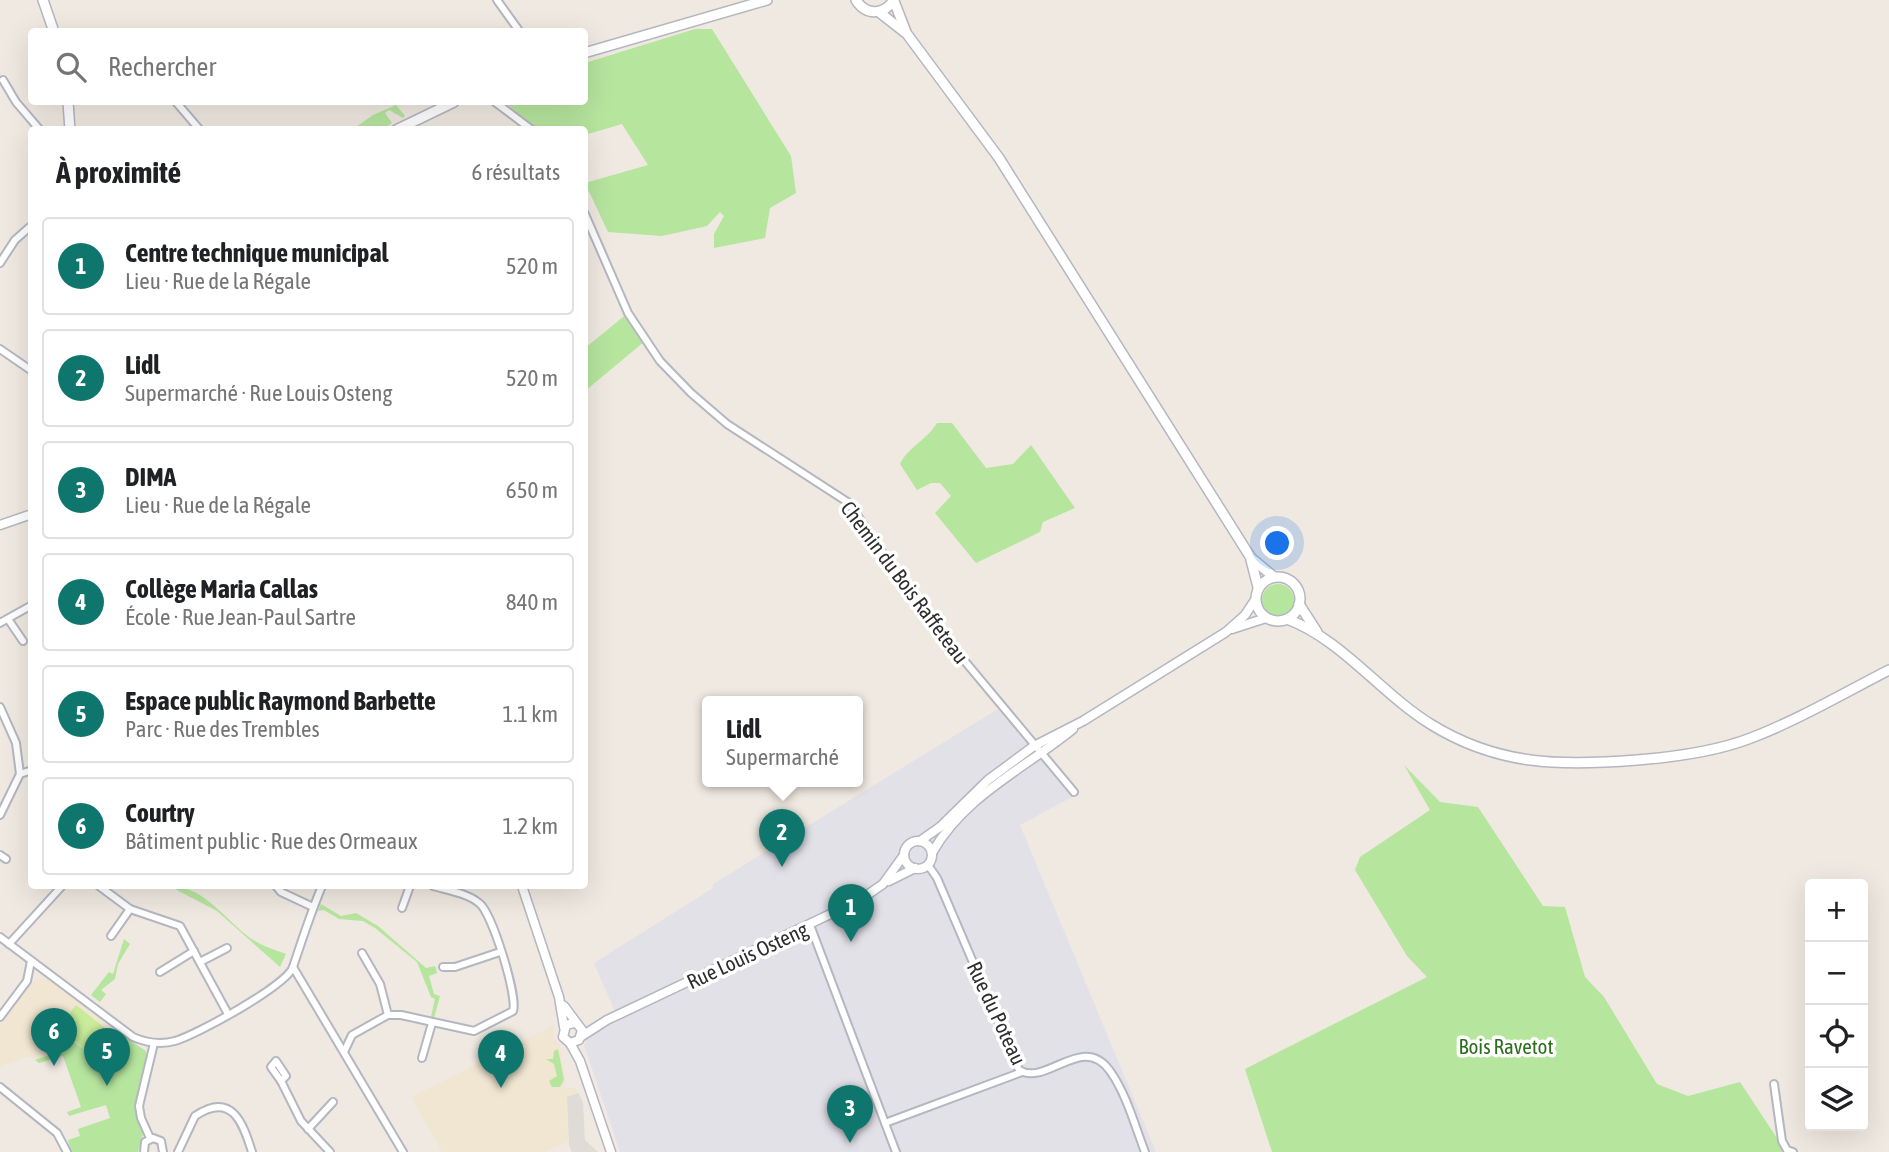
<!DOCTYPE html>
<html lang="fr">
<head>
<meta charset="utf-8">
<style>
	:root { --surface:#fff; --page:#f6f6f6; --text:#202124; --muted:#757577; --line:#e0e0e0; --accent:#0f766e }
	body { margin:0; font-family:"Asap Condensed",sans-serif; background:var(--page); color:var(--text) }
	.controls { position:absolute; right:21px; bottom:21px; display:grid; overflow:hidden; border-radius:7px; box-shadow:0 7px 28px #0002 }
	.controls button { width:63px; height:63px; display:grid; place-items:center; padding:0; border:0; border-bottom:2px solid var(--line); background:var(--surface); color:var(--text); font:35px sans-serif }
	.you { position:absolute; left:1278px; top:544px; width:24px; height:24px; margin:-18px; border:5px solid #fff; border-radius:50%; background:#1a73e8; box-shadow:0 0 0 10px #1a73e833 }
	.badge { display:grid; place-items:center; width:46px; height:46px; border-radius:50%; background:var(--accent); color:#fff; font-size:23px; font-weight:700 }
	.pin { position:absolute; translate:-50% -58px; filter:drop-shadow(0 2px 4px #0008) }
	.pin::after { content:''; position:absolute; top:37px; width:24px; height:21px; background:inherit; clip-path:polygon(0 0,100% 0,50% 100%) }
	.popup { position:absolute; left:702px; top:696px; width:161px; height:91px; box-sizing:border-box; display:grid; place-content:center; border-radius:7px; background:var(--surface); filter:drop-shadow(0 2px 5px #0005); font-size:23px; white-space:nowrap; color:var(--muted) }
	.popup b { font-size:26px; color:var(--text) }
	.popup::after { content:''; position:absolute; left:50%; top:100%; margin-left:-14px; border:14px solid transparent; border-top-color:var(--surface) }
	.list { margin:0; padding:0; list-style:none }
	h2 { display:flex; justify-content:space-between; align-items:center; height:91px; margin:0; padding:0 28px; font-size:30px }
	h2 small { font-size:23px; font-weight:400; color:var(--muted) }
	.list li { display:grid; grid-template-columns:46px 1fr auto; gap:21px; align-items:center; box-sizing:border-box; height:98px; margin:0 14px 14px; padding:0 14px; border:2px solid var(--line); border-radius:7px }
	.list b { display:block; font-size:26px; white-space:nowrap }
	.list p { margin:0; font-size:23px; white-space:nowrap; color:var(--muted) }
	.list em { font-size:23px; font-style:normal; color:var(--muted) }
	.icon { flex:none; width:38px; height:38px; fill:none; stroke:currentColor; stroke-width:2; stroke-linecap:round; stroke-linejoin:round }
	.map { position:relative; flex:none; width:1889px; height:1152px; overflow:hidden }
	.search { position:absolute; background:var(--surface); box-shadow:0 7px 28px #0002; left:28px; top:28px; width:560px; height:77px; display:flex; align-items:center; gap:18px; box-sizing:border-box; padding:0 24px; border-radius:7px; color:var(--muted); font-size:26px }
	.panel { position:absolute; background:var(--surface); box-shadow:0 7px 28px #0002; left:28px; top:126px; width:560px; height:763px; border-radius:7px }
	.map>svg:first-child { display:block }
</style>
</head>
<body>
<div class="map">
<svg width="1889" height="1152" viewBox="0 0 1889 1152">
	<rect width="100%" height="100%" fill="#efe9e1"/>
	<path fill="#e3e1e8" d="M998,709L1074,796L1020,825L1156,1152H620L584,1045L590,1035L619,1021L594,963L713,888V884Z"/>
	<g fill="#f0e6d1">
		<path d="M40,978L49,980L110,1027L88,1052L71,1040L61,1051L35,1060L30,1056L0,1066V1024L32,982Z"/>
		<path d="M554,1025L553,1038L560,1044L566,1088H575L578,1092L567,1097L568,1142L543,1152H442L411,1097Z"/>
	</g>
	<g fill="#b6e59e">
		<path d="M695,29H712L791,156L796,193L770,208L765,238L714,248V234L724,216L720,212L707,226L662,236L608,232L585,183L648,165L622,124L585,135L584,130L538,129L504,102H584L585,63Z"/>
		<path d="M396,105L405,116L403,118L389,110L385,113L392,123C380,132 367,130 353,129L373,115Z"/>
		<path d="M628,313L645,341L585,391V348Z"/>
		<path d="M937,423H952L986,468L1013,464L1031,445L1075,508L1043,522L1040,532L976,563L935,513L951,496L940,483H931L917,490L900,464C908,447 927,440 937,423Z"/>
		<circle cx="1278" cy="600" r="16"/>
		<path d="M1404,765L1440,802L1478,807L1543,906L1565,907L1585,977L1604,997L1657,1084L1688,1096L1740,1082L1786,1152H1272L1245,1069L1427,977L1407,956L1355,870L1360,857L1430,810Z"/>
		<path d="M169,886C206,885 227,924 255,941C264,947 276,950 286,954L280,967L217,911Z"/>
		<path d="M321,904L341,916L356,913L378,926L426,968L435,966L437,973L429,976L434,994L440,996L434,1018L431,1017L435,999L431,997L417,962L375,928L363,921L339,919L324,910L318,911Z"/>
		<path d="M124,939L130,944L118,964L115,979L101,990L106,994L100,1002L91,995L109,972L113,974Z"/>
		<path d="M110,1027L146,1051L147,1064L135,1104L143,1134L138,1152H71L68,1140L80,1136L78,1129L110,1118L106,1105L69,1116L67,1112L81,1107L63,1056L39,1063L35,1060L61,1051L71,1040L88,1052Z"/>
		<path d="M558,1049L564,1080L560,1087H552L549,1081L557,1076L554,1064L546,1059H553L554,1051Z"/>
	</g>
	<path fill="#c9ec9a" d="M76,1005L105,1028L87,1051L58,1028Z"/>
	<path fill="#dfdcd8" d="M577,1090L583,1102L585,1140L598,1152H572L569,1146L567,1097L578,1093Z"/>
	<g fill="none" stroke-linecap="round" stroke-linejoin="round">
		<defs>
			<g id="minor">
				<path d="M497,0L520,32"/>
				<path d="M3,80L16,102L40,130"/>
				<path d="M176,102L200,130"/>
				<path d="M495,102L532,130"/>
				<path d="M584,212L628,313L660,361L691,393L727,424L849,503L918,605L1074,792"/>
				<path d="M0,263L15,240L32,225"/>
				<path d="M0,349L32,371"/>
				<path d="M8,619L23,641"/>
				<path d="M0,623L32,605"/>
				<path d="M0,707L16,743L20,774"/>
				<path d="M0,815L20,774L32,770"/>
				<path d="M0,855L6,859"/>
				<path d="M928,865L937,878L1019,1070C1046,1087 1083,1032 1110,1071C1126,1093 1135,1126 1145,1152"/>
				<path d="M99,886L130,909L180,926L228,1014"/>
				<path d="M276,886L281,892L313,907"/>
				<path d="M402,908L410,886"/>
				<path d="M810,925L896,1152"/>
				<path d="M111,936L130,909"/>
				<path d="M0,937L133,1037C147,1043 160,1045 175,1041C196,1035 286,986 293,967C302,940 311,912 322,886"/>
				<path d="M9,944L62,886"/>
				<path d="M362,953L380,984L388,1015"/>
				<path d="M200,962L227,948"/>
				<path d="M293,967L403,1152"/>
				<path d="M443,967H455L500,952"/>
				<path d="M160,972L194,951"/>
				<path d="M0,1017L27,981L31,961"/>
				<path d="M344,1052L352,1035L388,1015H401L474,1031L513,1011C518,997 492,912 479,903C467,893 447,890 433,886"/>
				<path d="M422,1058L432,1023"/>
				<path d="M276,1061L286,1076L281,1081L271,1067Z"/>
				<path d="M281,1081L301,1121L330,1152"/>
				<path d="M1774,1084L1782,1141L1787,1150L1793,1152"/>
				<path d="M0,1087L57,1133L67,1152"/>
				<path d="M885,1123L1022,1072"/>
				<path d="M308,1129L333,1102"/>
				<path d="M150,1138L141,1118L139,1106L154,1043"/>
				<path d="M144,1152L145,1142L153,1138L161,1141L163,1152"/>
				<path d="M178,1152L195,1116C232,1091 243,1123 252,1152"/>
			</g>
			<g id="tertiary">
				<path d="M0,525L32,514"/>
				<path d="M1232,629L1266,618"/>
				<path d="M920,841L940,827L988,780L1034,746L1083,721L1226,632L1245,615L1255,600"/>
				<circle cx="918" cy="855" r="14"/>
				<path d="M932,853C964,796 1024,769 1073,729"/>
				<path d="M889,881L915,868"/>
				<path d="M522,886L559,997L564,1027"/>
				<path d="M564,1006L582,1030L579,1040L570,1043L563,1037L566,1025L574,1023"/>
				<path d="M582,1036L607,1020L860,900L883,884L904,855"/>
				<path d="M570,1043L580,1061L611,1152"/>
			</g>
			<g id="secondary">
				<path d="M43,0L54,32"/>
				<path d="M856,0C866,16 884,15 894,0"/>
				<path d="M894,1L906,32"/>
				<path d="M879,12L907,34L999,158L1251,558L1274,577"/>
				<path d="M584,53L767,0"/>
				<path d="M68,102L70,130"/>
				<path d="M396,130L454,102"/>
				<path d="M1251,560L1258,587"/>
				<circle cx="1278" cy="599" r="22"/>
				<path d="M1299,604L1317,632"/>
				<path d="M1287,619C1343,640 1381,694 1432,725C1499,766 1561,766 1637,760C1675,757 1715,752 1751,738C1798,720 1844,693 1889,670"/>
			</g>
		</defs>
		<use href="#minor" stroke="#b4b7c1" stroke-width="10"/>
		<use href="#tertiary" stroke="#b4b7c1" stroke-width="11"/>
		<use href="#secondary" stroke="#b4b7c1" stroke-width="12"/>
		<use href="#minor" stroke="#fff" stroke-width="6"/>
		<use href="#tertiary" stroke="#fff" stroke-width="8"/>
		<use href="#secondary" stroke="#fff" stroke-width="9"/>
	</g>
	<g text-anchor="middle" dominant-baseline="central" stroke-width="7" stroke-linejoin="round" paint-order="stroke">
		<g font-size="21" fill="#2e2e2e" stroke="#fff">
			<text transform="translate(905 582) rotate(53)">Chemin du Bois Raffeteau</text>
			<text transform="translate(747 955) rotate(-25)">Rue Louis Osteng</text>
			<text transform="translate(997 1013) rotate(65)">Rue du Poteau</text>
		</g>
		<g font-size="21" fill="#2c6e1b" stroke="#fff">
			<text x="1506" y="1046">Bois Ravetot</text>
		</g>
	</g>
</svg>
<div class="controls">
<button>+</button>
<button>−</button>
<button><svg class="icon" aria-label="locate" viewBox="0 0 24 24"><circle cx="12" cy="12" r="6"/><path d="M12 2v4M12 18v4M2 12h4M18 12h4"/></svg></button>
<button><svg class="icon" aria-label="layers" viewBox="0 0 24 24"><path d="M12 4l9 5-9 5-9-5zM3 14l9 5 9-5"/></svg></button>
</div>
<div class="you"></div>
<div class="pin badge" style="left:851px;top:942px">1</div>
<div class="pin badge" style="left:782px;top:867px">2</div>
<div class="popup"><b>Lidl</b>Supermarché</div>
<div class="pin badge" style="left:850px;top:1143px">3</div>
<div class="pin badge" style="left:501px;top:1088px">4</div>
<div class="pin badge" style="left:107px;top:1086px">5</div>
<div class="pin badge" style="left:54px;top:1066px">6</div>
<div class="search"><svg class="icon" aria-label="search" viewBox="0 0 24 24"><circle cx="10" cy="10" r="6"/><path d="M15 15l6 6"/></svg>Rechercher</div>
<section class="panel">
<h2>À proximité<small>6 résultats</small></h2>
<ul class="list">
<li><span class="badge">1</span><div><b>Centre technique municipal</b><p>Lieu · Rue de la Régale</p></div><em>520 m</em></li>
<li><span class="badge">2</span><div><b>Lidl</b><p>Supermarché · Rue Louis Osteng</p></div><em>520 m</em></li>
<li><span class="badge">3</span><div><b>DIMA</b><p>Lieu · Rue de la Régale</p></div><em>650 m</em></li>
<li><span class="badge">4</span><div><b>Collège Maria Callas</b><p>École · Rue Jean-Paul Sartre</p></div><em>840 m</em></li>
<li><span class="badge">5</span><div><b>Espace public Raymond Barbette</b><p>Parc · Rue des Trembles</p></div><em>1.1 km</em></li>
<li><span class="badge">6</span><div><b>Courtry</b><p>Bâtiment public · Rue des Ormeaux</p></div><em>1.2 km</em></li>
</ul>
</section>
</div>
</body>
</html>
